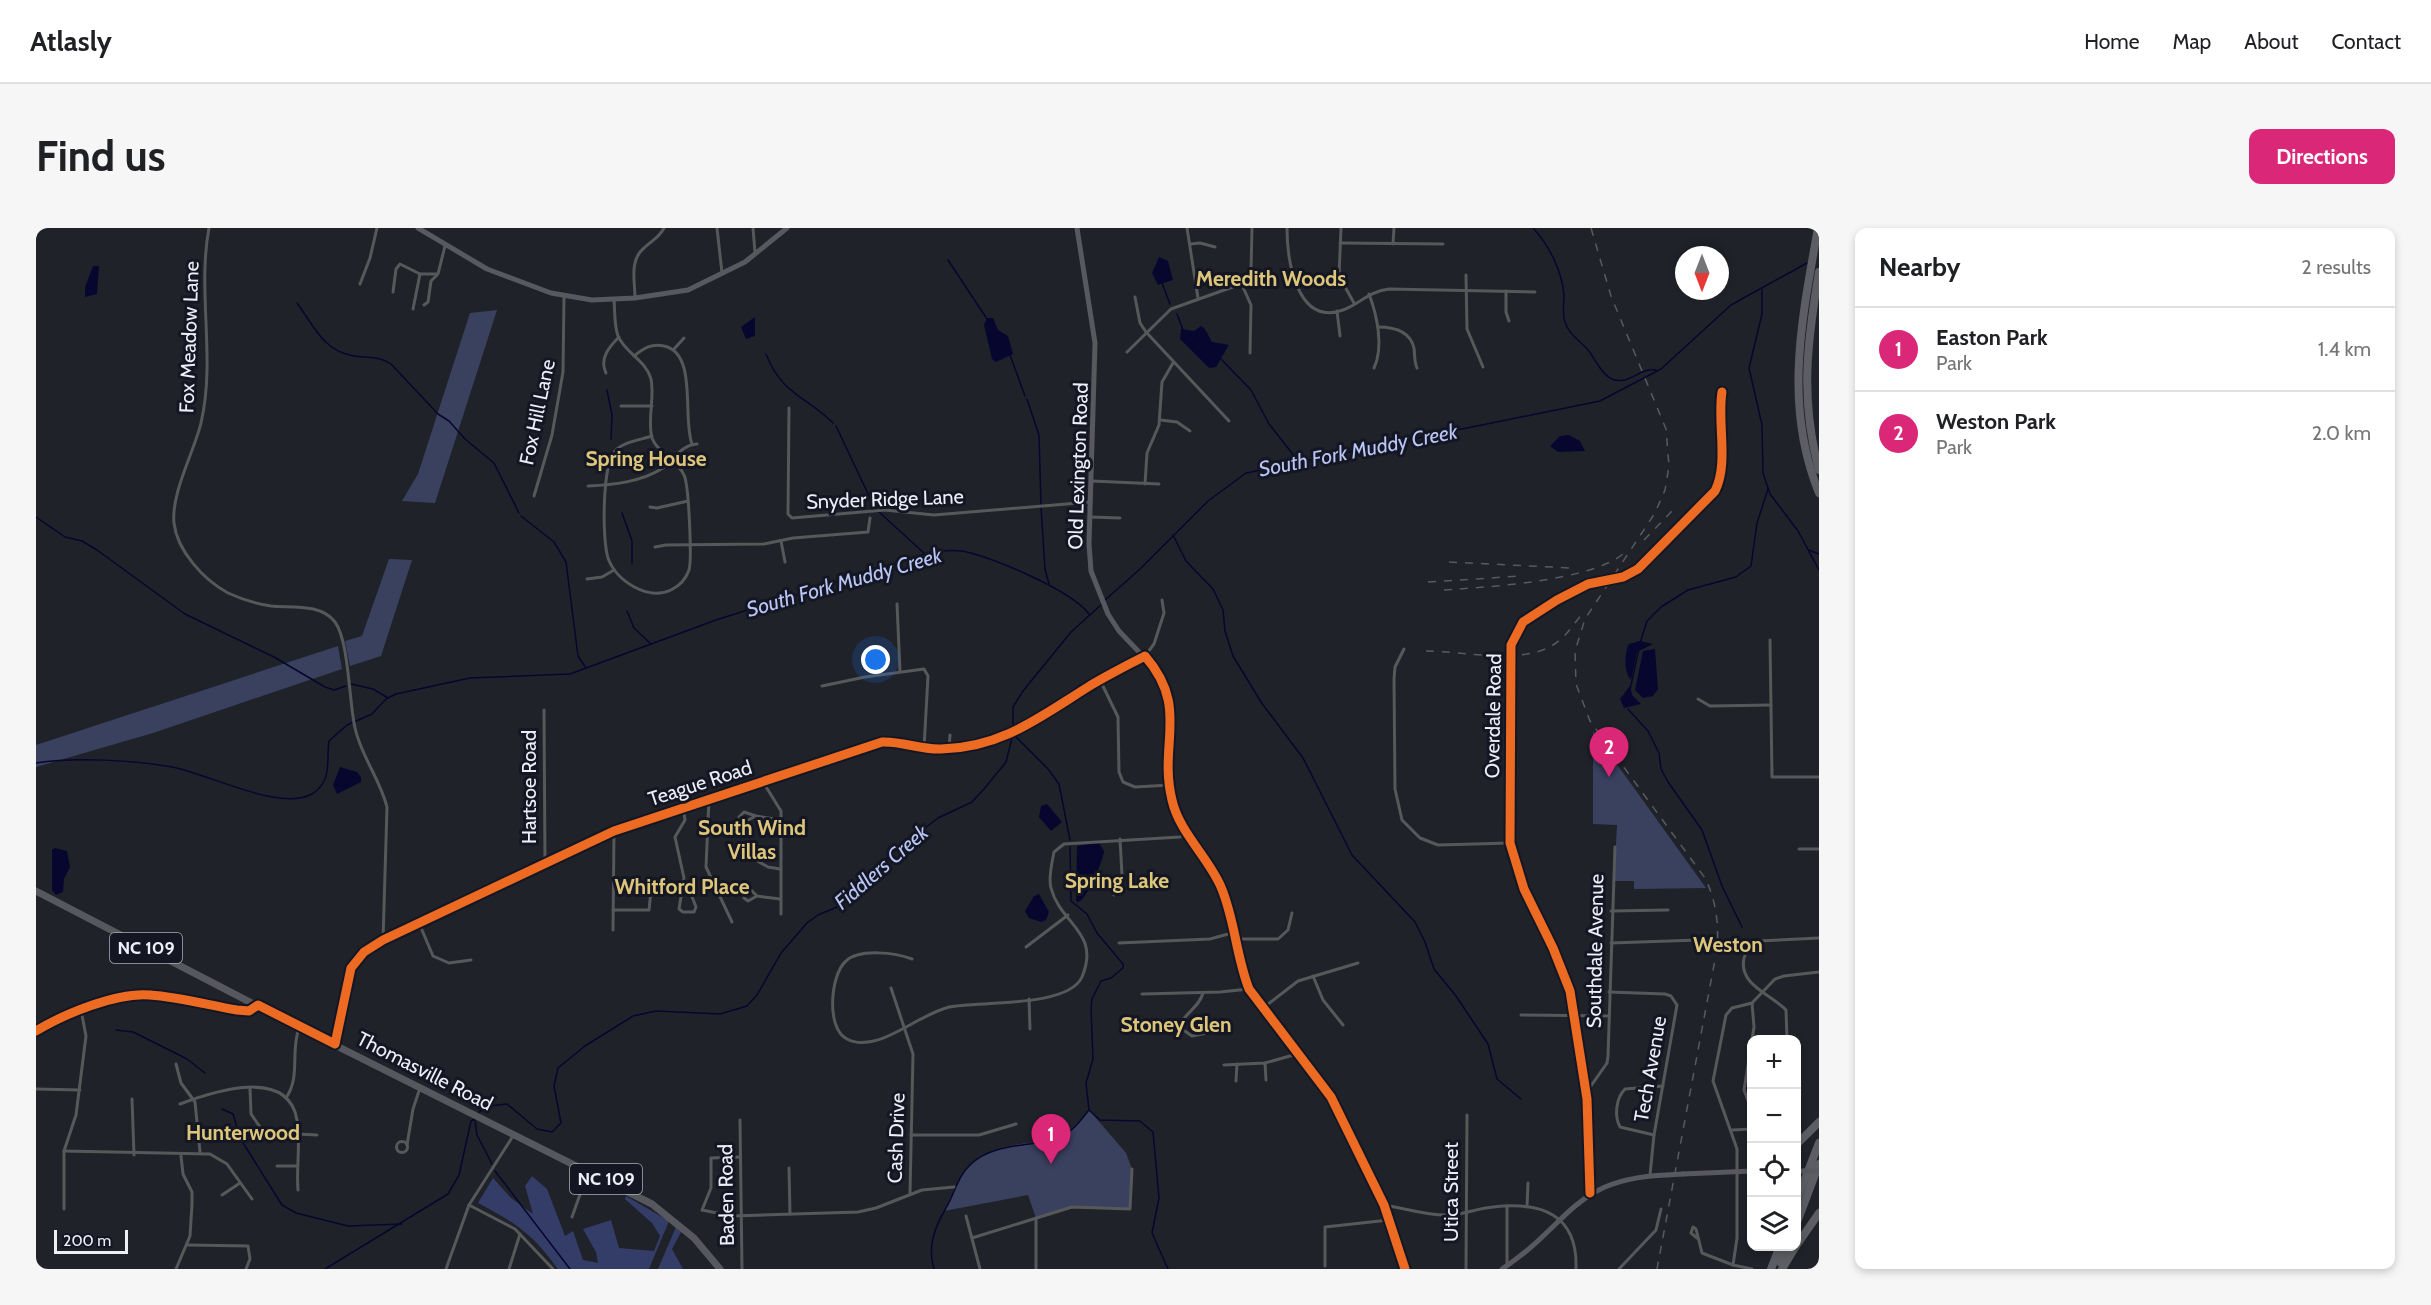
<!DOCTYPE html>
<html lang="en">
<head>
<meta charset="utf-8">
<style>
	:root { --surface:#fff; --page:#f6f6f6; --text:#202124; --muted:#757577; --line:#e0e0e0; --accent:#db2777 }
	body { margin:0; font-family:Cabin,sans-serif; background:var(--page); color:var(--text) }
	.controls { position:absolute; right:18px; bottom:18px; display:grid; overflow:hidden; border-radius:12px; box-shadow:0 3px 9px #0003 }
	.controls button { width:54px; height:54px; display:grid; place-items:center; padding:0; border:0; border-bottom:2px solid var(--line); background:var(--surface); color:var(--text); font:30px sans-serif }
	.compass { position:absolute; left:1639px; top:18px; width:54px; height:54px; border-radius:50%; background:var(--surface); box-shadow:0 3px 9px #0003; rotate:180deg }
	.scale { position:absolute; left:18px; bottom:15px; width:74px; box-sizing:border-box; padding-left:6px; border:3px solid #edeff8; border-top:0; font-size:16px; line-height:21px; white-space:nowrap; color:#edeff8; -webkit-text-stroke:4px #141723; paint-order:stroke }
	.you { position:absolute; left:840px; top:432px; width:21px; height:21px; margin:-15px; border:4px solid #fff; border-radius:50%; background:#1a73e8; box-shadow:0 0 0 9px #1a73e833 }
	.badge { display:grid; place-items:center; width:39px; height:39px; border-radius:50%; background:var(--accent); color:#fff; font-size:20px; font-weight:700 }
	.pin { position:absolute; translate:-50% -50px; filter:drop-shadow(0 2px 3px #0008) }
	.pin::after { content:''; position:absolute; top:32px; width:21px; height:18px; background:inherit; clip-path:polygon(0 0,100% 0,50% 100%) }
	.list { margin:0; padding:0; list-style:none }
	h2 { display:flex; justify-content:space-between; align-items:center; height:78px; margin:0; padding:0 24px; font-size:26px }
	h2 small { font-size:20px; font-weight:400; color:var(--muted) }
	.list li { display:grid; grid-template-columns:39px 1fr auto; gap:18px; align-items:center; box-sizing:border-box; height:84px; padding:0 24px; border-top:2px solid var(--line) }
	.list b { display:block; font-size:22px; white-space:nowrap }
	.list p { margin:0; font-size:20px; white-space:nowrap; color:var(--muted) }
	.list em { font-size:20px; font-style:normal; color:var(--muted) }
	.icon { flex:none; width:33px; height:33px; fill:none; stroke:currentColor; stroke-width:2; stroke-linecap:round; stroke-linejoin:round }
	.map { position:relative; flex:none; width:1783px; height:1041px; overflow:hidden; border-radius:12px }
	header { display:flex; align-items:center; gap:36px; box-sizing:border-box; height:84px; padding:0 30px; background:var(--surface); border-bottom:2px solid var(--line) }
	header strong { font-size:28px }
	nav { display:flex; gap:33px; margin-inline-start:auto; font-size:21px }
	.intro { display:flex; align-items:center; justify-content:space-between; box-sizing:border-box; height:144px; padding:0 36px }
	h1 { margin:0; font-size:42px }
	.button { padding:15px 27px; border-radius:12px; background:var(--accent); color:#fff; font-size:21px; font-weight:700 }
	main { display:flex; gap:36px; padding:0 36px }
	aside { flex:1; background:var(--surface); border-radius:12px; box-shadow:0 3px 9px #0003 }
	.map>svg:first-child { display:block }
</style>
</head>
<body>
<header>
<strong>Atlasly</strong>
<nav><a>Home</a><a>Map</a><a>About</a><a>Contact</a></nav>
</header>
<div class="intro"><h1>Find us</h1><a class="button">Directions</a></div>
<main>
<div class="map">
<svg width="1783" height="1041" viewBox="0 0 1783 1041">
	<rect width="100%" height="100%" fill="#20222a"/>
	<g fill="#3a415f">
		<path d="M461,82L399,275L366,273L382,246L434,85Z"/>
		<path d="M353,331L376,332L345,428L314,438L309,413L326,408Z"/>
		<path d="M302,418L306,441L117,505L0,539V517Z"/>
		<path d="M1557,503L1670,660L1598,661V653H1578L1581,597L1557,596Z"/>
		<path d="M1053,882L1090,925L1096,941L1094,981L1036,979L1000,990L992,967L908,983C917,967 921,949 935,936C972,902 1017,931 1053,882Z"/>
	</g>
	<g fill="#333d68">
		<path d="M496,948L511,961L529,1008L537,1003L547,1032L562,1035L560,1024L547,1001L575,992L583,1020L618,1023L624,1008L616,995L589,971L590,968L633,993L613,1041H522C497,1006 480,995 442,975L457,950L475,970L497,986L489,958Z"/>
		<path d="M640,999L645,1004L636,1021L647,1041H622Z"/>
	</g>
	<g fill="#07062e">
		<path d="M1123,29L1132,33L1137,52L1122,57L1116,45Z"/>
		<path d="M57,38H63L61,66L49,69V59Z"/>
		<path d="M719,89V108L710,111L705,99Z"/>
		<path d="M951,90H957L962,102L972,108L977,126L960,134L956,131L948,97Z"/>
		<path d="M1165,98L1169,101L1176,114L1193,117L1180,139L1173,140L1144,111L1145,101L1158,103Z"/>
		<path d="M1533,207L1544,213L1549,223L1522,224L1514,218L1524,208Z"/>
		<path d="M1604,413L1617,416L1601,424L1595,452C1588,445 1588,424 1593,416Z"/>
		<path d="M1619,421L1622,461L1617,468L1607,470L1599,462L1607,423Z"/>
		<path d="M1594,458L1596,467L1605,476L1588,480L1584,471Z"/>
		<path d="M304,539L321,544L325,549V554L301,566L297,557Z"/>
		<path d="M1011,576L1026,594L1015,603L1003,589L1005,578Z"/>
		<path d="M1063,615L1068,623C1067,633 1051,672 1042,674L1040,673L1041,618Z"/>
		<path d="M19,620L31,623L34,639L28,651L27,664L20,667L16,662V622Z"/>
		<path d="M1003,666L1013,684L1010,692L1005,694L993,690L989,683L998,668Z"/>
	</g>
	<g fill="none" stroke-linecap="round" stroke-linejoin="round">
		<g stroke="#07062e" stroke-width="1.5">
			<path d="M1497,0C1513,17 1526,43 1528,67C1528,76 1526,86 1529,94C1533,108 1548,115 1555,126C1560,134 1567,147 1576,151C1593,158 1604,139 1620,142"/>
			<path d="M912,32L951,91"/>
			<path d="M1126,55L1134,76"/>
			<path d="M1726,62V86L1713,140L1726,197L1727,245L1734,266L1762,303L1783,342"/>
			<path d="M261,75C278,98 287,123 318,128C331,130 343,128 355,136L402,186L413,193L429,211L458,235L483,285"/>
			<path d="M1141,86L1147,102"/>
			<path d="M730,126C746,167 770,168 797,195"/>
			<path d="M974,127L989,168"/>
			<path d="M1185,131L1215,162L1233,196L1263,234"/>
			<path d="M571,162L576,187L575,211"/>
			<path d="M991,171L1003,207L1005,276"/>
			<path d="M800,198L834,270"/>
			<path d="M835,273L840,281"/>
			<path d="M1005,279L1009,341L1013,356"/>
			<path d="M843,284L888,325"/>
			<path d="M586,285L596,313V335"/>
			<path d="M485,288L518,314L530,334L542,428L550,440"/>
			<path d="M0,289L29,309L46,313L61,322L149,386L238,429L289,459L298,462L310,458"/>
			<path d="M1137,307L1150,333L1177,361L1187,382L1189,403L1197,428L1225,474L1267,530L1316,627L1379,694L1389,714L1398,741L1420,768L1452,816L1461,851L1485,871"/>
			<path d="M1773,322L1783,326"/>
			<path d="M1069,372L1103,342L1172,273L1210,245L1564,173L1625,141L1695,77L1771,35"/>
			<path d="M591,383L598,400L615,416"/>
			<path d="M1604,415L1611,393L1625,379L1652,362L1700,349L1715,338L1721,295L1732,261"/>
			<path d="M315,456L337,461L352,470"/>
			<path d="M1594,462L1603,420"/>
			<path d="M1592,481L1612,503L1623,525L1625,541L1632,554L1666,602L1686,658L1706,699"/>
			<path d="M978,507L1012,541L1023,556L1034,612"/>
			<path d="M0,535C39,529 97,532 136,539C170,545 244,584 276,566C297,553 290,532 293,513L311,497L336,486L350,471L360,466L434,450L534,446L680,392L898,323C908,323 917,322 926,323C956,329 1035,362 1053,386"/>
			<path d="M1034,619L1035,673L1051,686L1061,705L1087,736V740L1075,750L1065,753L1056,771L1055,779L1057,831L1050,855L1053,882L1064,892L1104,893L1117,904L1123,970L1116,1005L1132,1041"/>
			<path d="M80,802L97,804L151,831L169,845"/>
			<path d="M186,881L197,886L204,910L246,977L260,985L312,998L366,996"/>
			<path d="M443,884L453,878L471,876L501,901L516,904L525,895L518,858L522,840L549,818L597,788L620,783L684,786L711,778L721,767L745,725L771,695L782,687L806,677L855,626L902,590L936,574L948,561L970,534L977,506V479L987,463L1035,404L1066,376"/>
			<path d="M439,892L441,907L456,936"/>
			<path d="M459,943L534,1041"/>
			<path d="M289,1041L412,966L423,947L435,893L439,891"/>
			<path d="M898,1041C891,1018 899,999 910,980C919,965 921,949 935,936C961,912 1000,921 1027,907C1038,902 1046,891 1053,882"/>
		</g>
		<g stroke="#56585a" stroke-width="3">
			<path d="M173,0C161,64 180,131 165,195C158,224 135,265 138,295C141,323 168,352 192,365C205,371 221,376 235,378C255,380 285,375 299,394C313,413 313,474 319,500C325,528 344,551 351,579L347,712"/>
			<path d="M681,0L686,45"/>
			<path d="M717,0L719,25"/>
			<path d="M1151,0L1162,70"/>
			<path d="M1251,0C1251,30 1260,99 1307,82C1323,76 1334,63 1353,61L1499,64"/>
			<path d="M1305,0L1303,48L1318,75"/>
			<path d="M1304,15L1407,16"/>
			<path d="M1154,16L1164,15L1179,19"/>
			<path d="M1357,16L1358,0"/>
			<path d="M1430,47L1431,101L1447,139"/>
			<path d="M324,56L334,30L341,0"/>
			<path d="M1206,57L1215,77L1214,125"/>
			<path d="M1470,63V84L1473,93"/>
			<path d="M357,64L360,41L364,36L384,46H402L409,18"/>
			<path d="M1333,66C1341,87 1348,119 1338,140"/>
			<path d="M1099,69L1104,95L1110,104L1193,193"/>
			<path d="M599,70C599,53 593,32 608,20C615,13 623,10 628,0"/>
			<path d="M578,72C579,83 578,97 582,108C589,125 610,132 615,151C619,169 611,192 616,210C622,226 642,232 648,247C653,257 656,332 653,342C650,351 643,358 635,362C612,373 580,353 572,330C566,311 566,238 579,223C587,214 604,212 616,208"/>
			<path d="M388,77L392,74L395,53L401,47"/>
			<path d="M377,81L384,46"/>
			<path d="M1301,83L1304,108"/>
			<path d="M1342,99C1357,99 1374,103 1378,120C1379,128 1378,133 1381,140"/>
			<path d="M638,121L648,110"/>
			<path d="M1091,124L1135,81L1208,55L1215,43L1216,0"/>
			<path d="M598,128C608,120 616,115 628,118C662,125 646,190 656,216"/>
			<path d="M570,145C563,131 573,119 583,109"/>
			<path d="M585,178H616"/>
			<path d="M753,180L752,286L756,290L849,282L898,287L1054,274"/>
			<path d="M1124,192L1141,194L1154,203"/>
			<path d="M1056,253L1123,256"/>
			<path d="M1109,256L1111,225L1123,197L1126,154L1137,135"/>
			<path d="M552,258C577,257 605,254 627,240C639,231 645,217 661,216"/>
			<path d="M498,268L516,207L527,144L528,69"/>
			<path d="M614,279L621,280L652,273"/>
			<path d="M1054,289L1084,290"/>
			<path d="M745,313L749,334"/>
			<path d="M619,319L630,317L728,316L757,310L832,304L834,290"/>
			<path d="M551,351L566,349L578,342"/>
			<path d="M861,376L864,443"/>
			<path d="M1734,412L1736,549H1783"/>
			<path d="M1368,421L1359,439L1358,451L1359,561L1366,592L1384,610L1402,617L1474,615"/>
			<path d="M1064,452L1082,489L1083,544L1087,554L1099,559L1134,557"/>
			<path d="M786,458L829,449L888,441L892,448L888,520"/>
			<path d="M1662,471L1674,478L1735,477"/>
			<path d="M508,482L509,635"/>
			<path d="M913,521L914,507"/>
			<path d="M727,554L745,583V686"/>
			<path d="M673,571L670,639L696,694"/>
			<path d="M647,579L649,592L639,609L648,650L643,681L647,684H658L660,679L655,666L647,664"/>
			<path d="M720,588L708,584L703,589L708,594L720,588L745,592"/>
			<path d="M700,621L732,639L744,641"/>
			<path d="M1763,621H1783"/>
			<path d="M1078,667L1086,647L1084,611"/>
			<path d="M721,668L715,662L708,664V670L712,673L721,668L744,671"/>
			<path d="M577,682H613L616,653"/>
			<path d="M1575,683L1632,682"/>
			<path d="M383,695L397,728L413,735L435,732"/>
			<path d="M577,702L578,603"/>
			<path d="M1199,711H1242L1252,702L1256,685"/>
			<path d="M1083,715L1174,711L1196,705"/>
			<path d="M1575,715L1662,712"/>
			<path d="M990,719L1032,687"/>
			<path d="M876,731C860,725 824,720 810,733C794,747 790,801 811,811C833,823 864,802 883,792C893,787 902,782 913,779C942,773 1032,780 1046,749C1065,704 1024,696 1015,660C1012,650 1016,635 1018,624L1028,616L1144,609L1152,605"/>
			<path d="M1277,748L1287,772L1307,797"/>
			<path d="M855,760L877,826L874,965"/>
			<path d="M1573,764L1629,766L1635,768L1641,777L1618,907L1614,947"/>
			<path d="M1167,765C1163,780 1148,785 1143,799L1156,808L1171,805"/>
			<path d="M1106,766L1184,764L1213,761"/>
			<path d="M993,771L994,801"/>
			<path d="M1227,780L1262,753L1322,735"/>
			<path d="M1485,787L1573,788"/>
			<path d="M1112,798L1100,801L1098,796L1106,792C1118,802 1128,807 1143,799"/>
			<path d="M1751,812L1750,782C1735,766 1702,757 1708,730C1710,722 1715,717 1723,713L1783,710"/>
			<path d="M299,815C311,770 302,738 347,712L593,596L846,514L913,521L958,512L992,498L1064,452L1109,428L1118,416L1128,385L1126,372"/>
			<path d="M1229,835L1230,852"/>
			<path d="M140,836L145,855L159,874L164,924"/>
			<path d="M1188,837L1229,835L1261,826"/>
			<path d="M1200,853L1201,836"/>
			<path d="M214,860L215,886L224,899"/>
			<path d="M0,861L44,862"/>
			<path d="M1550,865L1571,835L1572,828L1579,619"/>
			<path d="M250,870C265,848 254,825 263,800"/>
			<path d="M96,871L98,927"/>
			<path d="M144,876C176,864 252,838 261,892C265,914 260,939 262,962"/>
			<path d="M1716,883L1708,862L1718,799L1716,775"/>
			<path d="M704,892L706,1041"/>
			<path d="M1696,902L1716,901"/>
			<path d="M261,906L281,907"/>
			<path d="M875,907H943L980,896"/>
			<path d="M1618,907L1584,899C1578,888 1580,870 1589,861L1627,858"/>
			<circle cx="366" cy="919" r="5.5"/>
			<path d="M371,917L377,881L384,860"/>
			<path d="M28,923L174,926L191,936L216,971"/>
			<path d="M704,929L675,930V960L666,982L696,988L822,984L840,980L886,962L918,959"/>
			<path d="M241,938H260"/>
			<path d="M753,940L754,986"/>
			<path d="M1554,965L1551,871L1534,763L1517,720L1488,661L1474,615L1475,417L1487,394L1521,372L1552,356L1587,349L1602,341L1679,263C1693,236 1681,194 1686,164"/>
			<path d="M186,967L204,955"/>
			<path d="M433,977L479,1001L517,1041"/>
			<path d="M1348,977C1369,980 1392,988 1412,987C1427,987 1442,980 1457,979C1506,973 1542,987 1540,1041"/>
			<path d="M1471,978V1036"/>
			<path d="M1491,979L1492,955"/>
			<path d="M28,981V923L40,887L50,808L45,782"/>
			<path d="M930,988L944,1041"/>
			<path d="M536,989L552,944"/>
			<path d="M1000,990V1041"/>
			<path d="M936,1010L1036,979L1094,981L1096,941"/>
			<path d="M1661,1010L1655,1005L1657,999L1660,1001L1666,1025L1697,1037L1716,1041"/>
			<path d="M152,1017L212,1018L214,1031L210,1041"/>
			<path d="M1697,1037L1701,1010V921L1677,853L1690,787L1696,780L1716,775L1739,751L1748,748L1783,744"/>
			<path d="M0,1038L3,1041"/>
			<path d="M1289,1038V999L1353,992"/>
			<path d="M140,1041L154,1008L156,976V964L147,946L145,928"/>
			<path d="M410,1041L433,977L477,908"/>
			<path d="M473,1041L484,1006"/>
			<path d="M1430,1041L1431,887"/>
			<path d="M1583,1041L1620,1002L1625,981"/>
		</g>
		<g stroke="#58595e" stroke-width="5">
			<path d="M382,0L451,41L515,65L556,72L599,70L652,62L709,34L751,0"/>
			<path d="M1041,0L1059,115L1053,316L1055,343L1072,386L1083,403L1123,445L1131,460L1134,476L1136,572L1142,589L1188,666L1206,744L1213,761L1295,869L1348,977L1369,1041"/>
			<path d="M0,803C33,783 75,768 113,766L213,783L222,777"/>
			<path d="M1760,943H1769"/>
			<path d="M1647,946L1716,943"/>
			<path d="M1466,1041C1535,996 1536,950 1631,947"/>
		</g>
		<path stroke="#57585d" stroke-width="7" d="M0,663L233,784L616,976L658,1010L684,1041"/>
		<g stroke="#5c5e63" stroke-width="8">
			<path d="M1782,0C1766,90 1747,177 1783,265"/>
			<path d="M1783,44C1771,115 1764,171 1783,242"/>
			<path d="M1760,917L1783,894"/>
			<path d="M1760,974L1783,915"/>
			<path d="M1760,997L1783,936"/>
			<path d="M1760,1018L1783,985"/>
			<path d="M1745,1035L1752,1018"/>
			<path d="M1735,1041L1744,1018"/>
			<path d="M1746,1041L1760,1018"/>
		</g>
		<g stroke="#595a60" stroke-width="1.5" stroke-dasharray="8 8" stroke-linecap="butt">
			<path d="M1555,0L1575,68L1630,201L1633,238L1629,262L1619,285L1549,391L1539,423L1540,456L1554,493L1669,650C1680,672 1683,696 1681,721L1621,1041"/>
			<path d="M1608,312L1637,282"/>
			<path d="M1413,334L1535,340"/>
			<path d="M1392,354L1485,348"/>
			<path d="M1408,362C1452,359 1554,353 1587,326"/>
			<path d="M1390,423C1426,423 1485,437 1517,417C1529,410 1537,397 1546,386"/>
		</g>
		<g stroke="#58595e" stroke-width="5">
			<path d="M1769,943H1783"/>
			<path d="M1631,947L1647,946"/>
		</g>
		<defs>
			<g id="cycleway">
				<path d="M0,803C28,786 81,764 114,767C143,769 172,777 201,782L213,783L222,777L299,816L315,740L328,724L347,712L578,603L846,514C866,513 885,522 905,521C965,520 1004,489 1052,459C1070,448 1090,438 1109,428C1154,480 1122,515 1136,572C1143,604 1172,629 1185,659C1199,692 1200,728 1213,761L1295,869L1348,977L1369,1041"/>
				<path d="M1554,965L1551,871L1534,763L1517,720L1488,661L1474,615L1475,417L1487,394L1521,372L1552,356L1587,349L1602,341L1679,263C1693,236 1681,194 1686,164"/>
			</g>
		</defs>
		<use href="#cycleway" stroke="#141723" stroke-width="13"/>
		<use href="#cycleway" stroke="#ed6a23" stroke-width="9"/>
	</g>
	<g text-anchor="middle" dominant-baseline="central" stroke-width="6" stroke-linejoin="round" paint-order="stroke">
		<g fill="#141723" stroke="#acaeb8" stroke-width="1.5">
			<rect x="74" y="705" width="72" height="30" rx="4.5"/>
			<rect x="534" y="936" width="72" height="30" rx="4.5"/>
		</g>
		<g font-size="18" font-weight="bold" fill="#edeff8">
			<text x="110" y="720">NC 109</text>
			<text x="570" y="951">NC 109</text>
		</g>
		<g font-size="20" fill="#edeff8" stroke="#141723">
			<text transform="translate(153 109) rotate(-88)">Fox Meadow Lane</text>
			<text transform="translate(501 184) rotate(-78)">Fox Hill Lane</text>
			<text transform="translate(1042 238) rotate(-88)">Old Lexington Road</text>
			<text transform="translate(849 271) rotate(-2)">Snyder Ridge Lane</text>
			<text transform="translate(1457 488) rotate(-89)">Overdale Road</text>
			<text transform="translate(664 555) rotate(-18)">Teague Road</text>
			<text transform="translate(493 559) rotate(-90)">Hartsoe Road</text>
			<text transform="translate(1559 723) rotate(-89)">Southdale Avenue</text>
			<text transform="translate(1614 841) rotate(-80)">Tech Avenue</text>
			<text transform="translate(389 843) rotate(27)">Thomasville Road</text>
			<text transform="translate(860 910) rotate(-88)">Cash Drive</text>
			<text transform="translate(1415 964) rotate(-90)">Utica Street</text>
			<text transform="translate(690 967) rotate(-91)">Baden Road</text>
		</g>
		<g font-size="21" font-weight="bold" fill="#ddc579" stroke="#141723">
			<text x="1235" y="50">Meredith Woods</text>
			<text x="610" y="230">Spring House</text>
			<text x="716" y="599">South Wind<tspan x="716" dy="24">Villas</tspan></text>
			<text x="1081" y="652">Spring Lake</text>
			<text x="646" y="658">Whitford Place</text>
			<text x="1692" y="716">Weston</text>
			<text x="1140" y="796">Stoney Glen</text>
			<text x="207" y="904">Hunterwood</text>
		</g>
		<g font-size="21" font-style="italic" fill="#b8c5f5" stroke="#141723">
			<text transform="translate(1322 222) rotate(-11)">South Fork Muddy Creek</text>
			<text transform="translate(808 354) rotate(-16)">South Fork Muddy Creek</text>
			<text transform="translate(845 639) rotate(-41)">Fiddlers Creek</text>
		</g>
	</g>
</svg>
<div class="controls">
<button>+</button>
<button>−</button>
<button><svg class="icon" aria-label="locate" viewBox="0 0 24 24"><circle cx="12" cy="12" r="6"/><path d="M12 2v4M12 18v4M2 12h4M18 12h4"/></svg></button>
<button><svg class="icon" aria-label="layers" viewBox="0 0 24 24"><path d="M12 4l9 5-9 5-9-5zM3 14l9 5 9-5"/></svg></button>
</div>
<svg class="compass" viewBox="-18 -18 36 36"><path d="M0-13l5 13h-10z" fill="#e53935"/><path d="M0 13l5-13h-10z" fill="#757577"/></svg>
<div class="scale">200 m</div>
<div class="you"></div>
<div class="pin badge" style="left:1015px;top:936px">1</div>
<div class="pin badge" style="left:1573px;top:549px">2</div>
</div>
<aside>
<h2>Nearby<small>2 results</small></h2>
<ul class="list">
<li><span class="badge">1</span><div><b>Easton Park</b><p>Park</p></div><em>1.4 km</em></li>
<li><span class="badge">2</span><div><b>Weston Park</b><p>Park</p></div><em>2.0 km</em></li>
</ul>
</aside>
</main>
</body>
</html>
